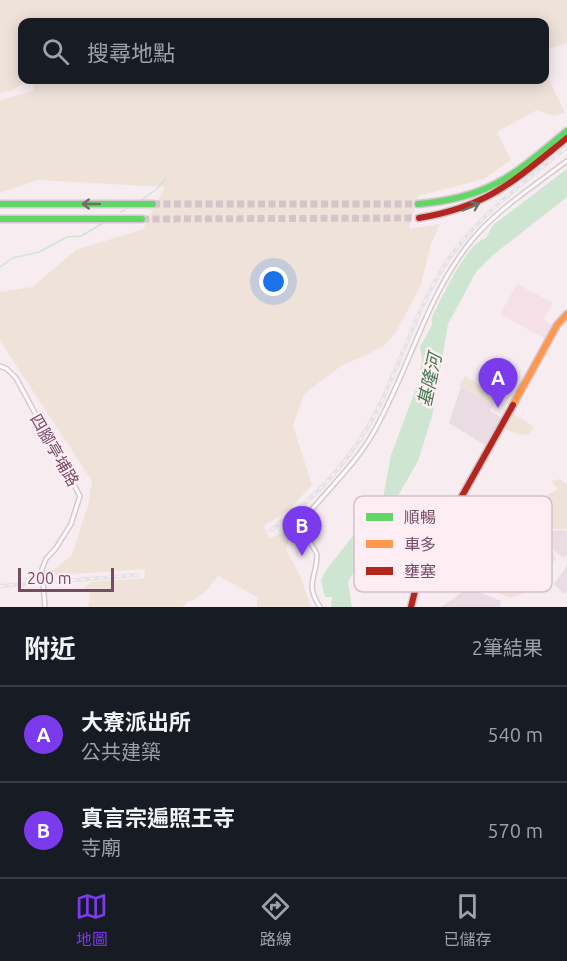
<!DOCTYPE html>
<html lang="zh-TW">
<head>
<meta charset="utf-8">
<style>
	:root { --surface:#171b24; --page:#242831; --text:#f1f3f6; --muted:#9ea1a6; --line:#363941; --accent:#7c3aed }
	body { margin:0; font-family:Ubuntu,"Noto Sans TC",sans-serif; background:var(--page); color:var(--text) }
	.scale { position:absolute; left:18px; bottom:15px; width:96px; box-sizing:border-box; padding-left:6px; border:3px solid #744d65; border-top:0; font-size:16px; line-height:21px; white-space:nowrap; color:#744d65; -webkit-text-stroke:4px #feeef4; paint-order:stroke }
	.you { position:absolute; left:274px; top:282px; width:21px; height:21px; margin:-15px; border:4px solid #fff; border-radius:50%; background:#1a73e8; box-shadow:0 0 0 9px #1a73e833 }
	.badge { display:grid; place-items:center; width:39px; height:39px; border-radius:50%; background:var(--accent); color:#fff; font-size:20px; font-weight:700 }
	.pin { position:absolute; translate:-50% -50px; filter:drop-shadow(0 2px 3px #0008) }
	.pin::after { content:''; position:absolute; top:32px; width:21px; height:18px; background:inherit; clip-path:polygon(0 0,100% 0,50% 100%) }
	.list { margin:0; padding:0; list-style:none }
	h2 { display:flex; justify-content:space-between; align-items:center; height:78px; margin:0; padding:0 24px; font-size:26px }
	h2 small { font-size:20px; font-weight:400; color:var(--muted) }
	.list li { display:grid; grid-template-columns:39px 1fr auto; gap:18px; align-items:center; box-sizing:border-box; height:96px; padding:0 24px; border-top:2px solid var(--line) }
	.list b { display:block; font-size:22px; white-space:nowrap }
	.list p { margin:0; font-size:20px; white-space:nowrap; color:var(--muted) }
	.list em { font-size:20px; font-style:normal; color:var(--muted) }
	.icon { flex:none; width:33px; height:33px; fill:none; stroke:currentColor; stroke-width:2; stroke-linecap:round; stroke-linejoin:round }
	.map { position:relative; flex:none; width:567px; height:607px; overflow:hidden }
	.search { position:absolute; background:var(--surface); box-shadow:0 3px 15px #0003; left:18px; right:18px; top:18px; height:66px; display:flex; align-items:center; gap:15px; box-sizing:border-box; padding:0 21px; border-radius:12px; color:var(--muted); font-size:22px }
	.sheet { height:270px; background:var(--surface) }
	nav { display:flex; justify-content:space-around; align-items:center; box-sizing:border-box; height:84px; border-top:2px solid var(--line); background:var(--surface); font-size:16px; color:var(--muted) }
	nav a { display:grid; justify-items:center; gap:3px }
	nav .on { color:var(--accent) }
	.map>svg:first-child { display:block }
</style>
</head>
<body>
<div class="map">
<svg width="567" height="607" viewBox="0 0 567 607">
	<rect width="100%" height="100%" fill="#f7ecf0"/>
	<path fill="#f5e0e8" d="M517,284L553,303L543,320L553,325L546,339L500,314Z"/>
	<g fill="#e9dde3">
		<path d="M461,387L493,405L490,411L502,418L485,445L449,423Z"/>
		<path d="M562,530L567,531V554L564,558L553,550L552,533L553,531Z"/>
		<path d="M567,566V590L564,594L554,584Z"/>
		<path d="M468,588L501,601L500,607H441Z"/>
	</g>
	<g fill="#efe3d9">
		<path d="M0,0H567V43L545,50L544,22H22V80H28L12,91L0,93Z"/>
		<path d="M545,71L565,113L554,116L537,110L497,132L511,160L484,179L418,196L409,229L440,224L431,244L421,285L396,332L383,347L341,366L304,394L293,426L312,485L290,509L264,526L270,538L292,529L286,549L301,578L311,607H257V597L218,576C209,588 202,598 187,602L183,607H88L90,594L84,587L91,582L144,578L145,569L57,575L51,572L72,555L88,505L92,481L0,341V292L32,287L76,250L143,229L165,187L38,180L0,193V100L34,91L33,80H544Z"/>
		<path d="M465,376L489,391L496,400L493,405L459,386Z"/>
		<path d="M508,410L534,427L528,435L514,433L502,427Z"/>
		<path d="M560,479L567,485V529H552L550,543L556,559L531,590L511,598L481,587L479,582H460L462,573L476,567L491,570L495,564L491,561L496,554L489,549L500,540L498,534L509,531L524,501L546,496L558,489L551,481Z"/>
	</g>
	<path fill="#cee6d1" d="M567,169V197L493,255L476,272L448,324L433,413L418,461L348,582L352,607H331L332,597H325L321,580L326,570L383,498L391,455L419,381L422,359L420,347L432,325V317C442,298 466,243 486,238L493,225Z"/>
	<g fill="none" stroke-linecap="round" stroke-linejoin="round">
		<g stroke="#cee6d1" stroke-width="1.5">
			<path d="M140,201L158,188L166,178"/>
			<path d="M121,212L128,207"/>
			<path d="M0,267L13,258L39,252L67,237L81,236L105,222"/>
		</g>
		<g stroke="#d6c4cd" stroke-width="7" stroke-dasharray="7 3.5" stroke-linecap="butt">
			<path d="M153,204H418"/>
			<path d="M142,219L419,218"/>
		</g>
		<defs>
			<g id="street">
				<path d="M0,366L7,369L16,378L80,496L71,524L56,548L46,559L42,569L45,607"/>
				<path d="M320,607C304,582 317,579 317,554L303,530V520C326,491 353,467 372,435C409,372 425,297 472,240C498,209 535,185 567,161"/>
			</g>
			<g id="fast">
				<path d="M0,204H153"/>
				<path d="M418,204C490,198 514,175 567,131"/>
				<path d="M0,219H142"/>
			</g>
			<path id="slow" d="M513,405L557,325L567,314"/>
			<g id="jam">
				<path d="M419,218C488,207 515,180 567,138"/>
				<path d="M411,607L420,571L513,405"/>
			</g>
		</defs>
		<use href="#street" stroke="#d5c9cf" stroke-width="6"/>
		<use href="#fast" stroke="#d5c7cf" stroke-width="9"/>
		<use href="#slow" stroke="#d5c7cf" stroke-width="9"/>
		<use href="#jam" stroke="#d5c7cf" stroke-width="9"/>
		<use href="#street" stroke="#fefcfd" stroke-width="3"/>
		<use href="#fast" stroke="#63d668" stroke-width="6"/>
		<use href="#slow" stroke="#ff974d" stroke-width="6"/>
		<use href="#jam" stroke="#b3261e" stroke-width="6"/>
		<defs>
			<g id="rail">
				<path d="M271,530C314,500 349,462 374,416C400,367 415,311 446,263C477,216 523,183 567,147"/>
				<path d="M0,586L137,575"/>
			</g>
		</defs>
		<use href="#rail" stroke="#e3e3e6" stroke-width="4"/>
		<use href="#rail" stroke="#feeef4" stroke-width="1.5" stroke-dasharray="4.5" stroke-linecap="butt"/>
	</g>
	<defs><path id="oneway-shaft" d="M-6 0H5M1.5-3L5.5 0L1.5 3" fill="none" stroke-width="1.6" stroke-linecap="round" stroke-linejoin="round" transform="scale(1.5)"/></defs>
	<g stroke="#706f66">
		<use href="#oneway-shaft" transform="translate(91 204) rotate(180)"/>
		<use href="#oneway-shaft" transform="translate(471 207) rotate(-23)"/>
	</g>
	<g text-anchor="middle" dominant-baseline="central" stroke-width="5" stroke-linejoin="round" paint-order="stroke">
		<g font-size="16" fill="#744d65" stroke="#feeef4">
			<text transform="translate(55 450) rotate(60)">四腳亭埔路</text>
		</g>
		<g font-size="18" font-style="italic" fill="#41784c" stroke="#feeef4">
			<text transform="translate(429 380) rotate(-78)">基隆河</text>
		</g>
	</g>
	<rect x="354" y="496" width="198" height="96" rx="9" fill="#feeef4" stroke="#d5bec9" stroke-width="1.5"/>
	<rect x="366" y="513" width="27" height="8" fill="#63d668"/>
	<rect x="366" y="540" width="27" height="8" fill="#ff974d"/>
	<rect x="366" y="567" width="27" height="8" fill="#b3261e"/>
	<g font-size="16" fill="#744d65">
		<text x="404" y="523">順暢</text>
		<text x="404" y="550">車多</text>
		<text x="404" y="577">壅塞</text>
	</g>
</svg>
<div class="scale">200 m</div>
<div class="you"></div>
<div class="pin badge" style="left:498px;top:408px">A</div>
<div class="pin badge" style="left:302px;top:556px">B</div>
<div class="search"><svg class="icon" aria-label="search" viewBox="0 0 24 24"><circle cx="10" cy="10" r="6"/><path d="M15 15l6 6"/></svg>搜尋地點</div>
</div>
<section class="sheet">
<h2>附近<small>2筆結果</small></h2>
<ul class="list">
<li><span class="badge">A</span><div><b>大寮派出所</b><p>公共建築</p></div><em>540 m</em></li>
<li><span class="badge">B</span><div><b>真言宗遍照王寺</b><p>寺廟</p></div><em>570 m</em></li>
</ul>
</section>
<nav>
<a class="on"><svg class="icon" aria-label="map" viewBox="0 0 24 24"><path d="M3 6l6-2 6 2 6-2v14l-6 2-6-2-6 2zM9 4v14M15 6v14"/></svg>地圖</a>
<a><svg class="icon" aria-label="directions" viewBox="0 0 24 24"><path d="M12 3l9 9-9 9-9-9zM9 14v-3h6M13 9l2 2-2 2"/></svg>路線</a>
<a><svg class="icon" aria-label="saved" viewBox="0 0 24 24"><path d="M7 4h10v16l-5-4-5 4z"/></svg>已儲存</a>
</nav>
</body>
</html>
